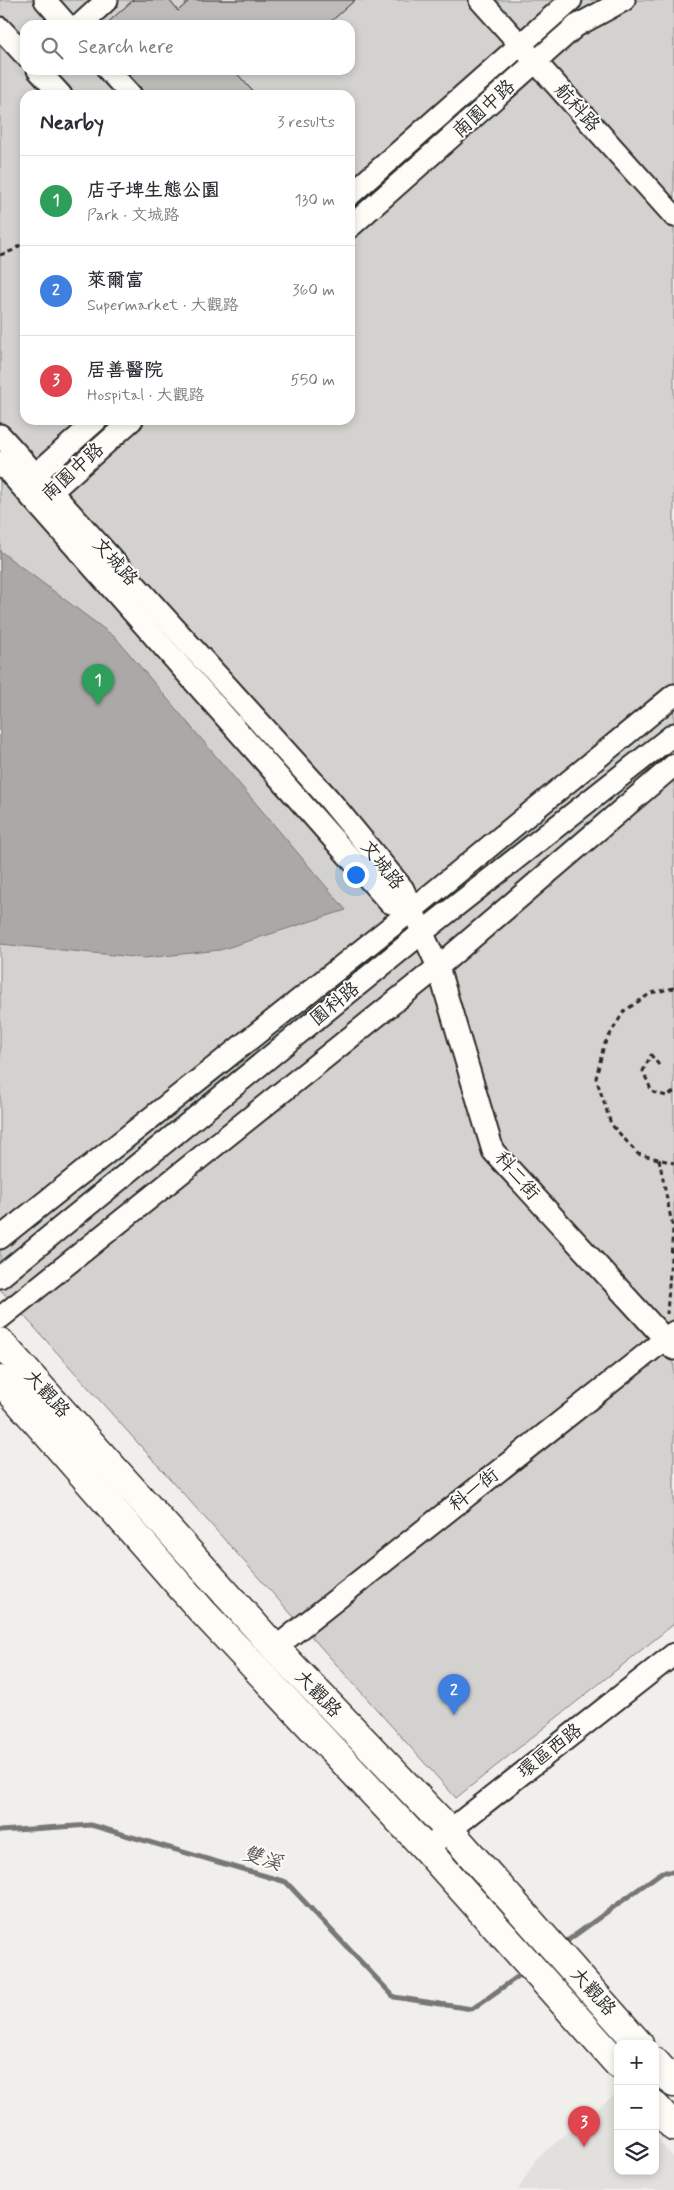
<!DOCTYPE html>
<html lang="en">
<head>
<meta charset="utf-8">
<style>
	:root { --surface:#fff; --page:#f2f2f3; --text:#2b2b33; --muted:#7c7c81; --line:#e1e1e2; --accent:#0b8043 }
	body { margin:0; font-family:Mynerve,"LXGW WenKai TC",sans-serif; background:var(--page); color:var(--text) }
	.controls { position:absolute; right:15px; bottom:15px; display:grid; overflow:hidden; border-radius:10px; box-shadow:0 2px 8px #0003 }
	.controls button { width:45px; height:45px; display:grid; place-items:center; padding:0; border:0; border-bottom:1px solid var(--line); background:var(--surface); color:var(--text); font:25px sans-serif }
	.you { position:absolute; left:355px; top:874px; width:18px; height:18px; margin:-12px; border:4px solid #fff; border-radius:50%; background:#1a73e8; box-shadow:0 0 0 8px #1a73e833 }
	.badge { display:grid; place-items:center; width:32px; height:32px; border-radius:50%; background:var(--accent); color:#fff; font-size:16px; font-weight:700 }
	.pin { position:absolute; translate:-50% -41px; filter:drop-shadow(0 1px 2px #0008) }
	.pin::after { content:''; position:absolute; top:26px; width:18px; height:15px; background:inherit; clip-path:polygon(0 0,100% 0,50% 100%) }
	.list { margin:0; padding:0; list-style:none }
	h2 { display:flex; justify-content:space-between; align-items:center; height:65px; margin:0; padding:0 20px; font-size:21px }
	h2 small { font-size:16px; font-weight:400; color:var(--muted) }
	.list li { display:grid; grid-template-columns:32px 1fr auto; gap:15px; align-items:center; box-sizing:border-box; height:90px; padding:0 20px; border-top:1px solid var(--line) }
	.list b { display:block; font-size:19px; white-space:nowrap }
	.list p { margin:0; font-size:16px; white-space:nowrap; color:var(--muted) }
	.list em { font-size:16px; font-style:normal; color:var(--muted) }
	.icon { flex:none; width:28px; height:28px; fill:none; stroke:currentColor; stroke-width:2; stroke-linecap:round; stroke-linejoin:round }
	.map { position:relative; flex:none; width:674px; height:2190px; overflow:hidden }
	.search { position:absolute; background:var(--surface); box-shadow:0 2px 8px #0003; left:20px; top:20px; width:335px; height:55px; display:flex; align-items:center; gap:12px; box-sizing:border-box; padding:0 18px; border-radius:15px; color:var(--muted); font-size:19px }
	.panel { position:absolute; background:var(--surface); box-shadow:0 2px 8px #0003; left:20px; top:90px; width:335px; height:335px; border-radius:15px }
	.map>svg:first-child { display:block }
</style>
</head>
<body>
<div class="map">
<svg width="674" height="2190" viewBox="0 0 674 2190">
	<rect width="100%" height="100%" fill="#f0efeb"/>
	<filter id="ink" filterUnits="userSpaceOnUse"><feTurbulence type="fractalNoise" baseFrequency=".02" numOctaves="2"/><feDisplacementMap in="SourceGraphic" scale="10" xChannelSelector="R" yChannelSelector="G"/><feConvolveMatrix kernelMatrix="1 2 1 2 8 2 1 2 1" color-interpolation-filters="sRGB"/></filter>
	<g filter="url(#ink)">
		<path fill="#e1e0dc" d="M618,2092V2171H655V2136L674,2158V2190H518L536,2159Z"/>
		<path fill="#d3d2cf" stroke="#7f7e7d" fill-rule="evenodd" d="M0,0H674V1624L456,1798L0,1289ZM25,25H350V70H25ZM25,95H350V420H25Z"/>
		<path fill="#aaa9a7" stroke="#777775" d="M0,551L116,638L346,910L220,950L144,958L0,944Z"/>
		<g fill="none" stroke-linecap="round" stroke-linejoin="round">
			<g stroke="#777775" stroke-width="5">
				<path d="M0,1831L91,1825L286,1882L394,1997L472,2009L520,1975"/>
				<path d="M567,1941L662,1872H674"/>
			</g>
		</g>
		<g fill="#bdbcb8" stroke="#2b2b2b">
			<path d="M133,0H169L178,11L190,0H355L327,25H105Z"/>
			<path d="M125,70H234L256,95H143L140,87Z"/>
		</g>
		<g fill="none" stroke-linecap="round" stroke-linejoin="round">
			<defs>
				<g id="minor">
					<path d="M45,0L67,25"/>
					<path d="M480,0L674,216"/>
					<path d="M80,25L107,0"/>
					<path d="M0,28L25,55"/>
					<path d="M38,70L61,95"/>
					<path d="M108,70L131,95"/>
					<path d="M350,195L571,0"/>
					<path d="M350,227L576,26L624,0"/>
					<path d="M0,435L328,798L403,889L438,967L493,1151L674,1349"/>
					<path d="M0,462L389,902L412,910"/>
					<path d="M26,483L97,420"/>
					<path d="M41,501L132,420"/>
					<path d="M0,1238L412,910L674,695"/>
					<path d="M0,1277L424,931L674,734"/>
					<path d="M0,1318L438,967L674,765"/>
					<path d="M275,1648L674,1332"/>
					<path d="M426,1849L674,1654"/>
				</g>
				<g id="major">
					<path d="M0,1342L275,1648L449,1830L639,2044"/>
					<path d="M0,1380L202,1611L426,1849L618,2064"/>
					<path d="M655,2062L674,2083"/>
					<path d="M655,2106L674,2127"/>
				</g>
			</defs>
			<use href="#minor" stroke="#2b2b2b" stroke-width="25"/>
			<use href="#major" stroke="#2b2b2b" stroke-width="31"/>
			<g stroke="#2b2b2b" stroke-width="3" stroke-dasharray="5 4" stroke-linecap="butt">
				<path d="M0,255L14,250L25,241"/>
				<path d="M674,988L651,993L624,1011L604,1045L596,1078L611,1124L638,1154L674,1163"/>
				<path d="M659,1065L651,1055L643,1071L652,1092L667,1096L674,1092"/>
				<path d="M659,1159L673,1229L667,1314"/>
			</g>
			<use href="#minor" stroke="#fdfcf7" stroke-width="21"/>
			<use href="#major" stroke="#fdfcf7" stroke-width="28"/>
		</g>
	</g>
	<g text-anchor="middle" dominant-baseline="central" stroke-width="4" stroke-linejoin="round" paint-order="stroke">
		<g font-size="19" fill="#2b2b2b" stroke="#fdfcf7">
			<text transform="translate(577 108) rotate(48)">航科路</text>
			<text transform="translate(484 109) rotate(-42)">南園中路</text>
			<text transform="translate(73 472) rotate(-42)">南園中路</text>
			<text transform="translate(115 562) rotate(48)">文城路</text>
			<text transform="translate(382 865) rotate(52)">文城路</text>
			<text transform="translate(335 1004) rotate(-39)">園科路</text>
			<text transform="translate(517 1176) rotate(49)">科二街</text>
			<text transform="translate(47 1394) rotate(48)">大觀路</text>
			<text transform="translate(474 1490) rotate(-38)">科一街</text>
			<text transform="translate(318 1694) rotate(46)">大觀路</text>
			<text transform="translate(550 1751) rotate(-38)">環區西路</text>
			<text transform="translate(593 1992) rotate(48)">大觀路</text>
		</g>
		<g font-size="20" font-style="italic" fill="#575756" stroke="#fdfcf7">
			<text transform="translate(262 1859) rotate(17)">雙溪</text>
		</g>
	</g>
</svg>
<div class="controls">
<button>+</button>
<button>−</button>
<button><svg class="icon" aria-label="layers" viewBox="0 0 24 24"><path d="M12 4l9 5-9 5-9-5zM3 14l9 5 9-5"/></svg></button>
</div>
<div class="you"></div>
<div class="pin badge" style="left:98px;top:705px;background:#2e9e5b">1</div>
<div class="pin badge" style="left:454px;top:1715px;background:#3f7fe0">2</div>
<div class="pin badge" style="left:584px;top:2147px;background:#e0444e">3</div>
<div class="search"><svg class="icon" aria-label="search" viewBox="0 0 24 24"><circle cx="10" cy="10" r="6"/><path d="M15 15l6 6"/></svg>Search here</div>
<section class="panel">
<h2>Nearby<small>3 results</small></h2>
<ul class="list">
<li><span class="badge" style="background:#2e9e5b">1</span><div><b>店子埤生態公園</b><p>Park · 文城路</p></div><em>130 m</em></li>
<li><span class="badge" style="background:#3f7fe0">2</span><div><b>萊爾富</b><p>Supermarket · 大觀路</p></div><em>360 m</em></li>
<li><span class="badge" style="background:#e0444e">3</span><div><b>居善醫院</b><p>Hospital · 大觀路</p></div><em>550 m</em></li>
</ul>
</section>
</div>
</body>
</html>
